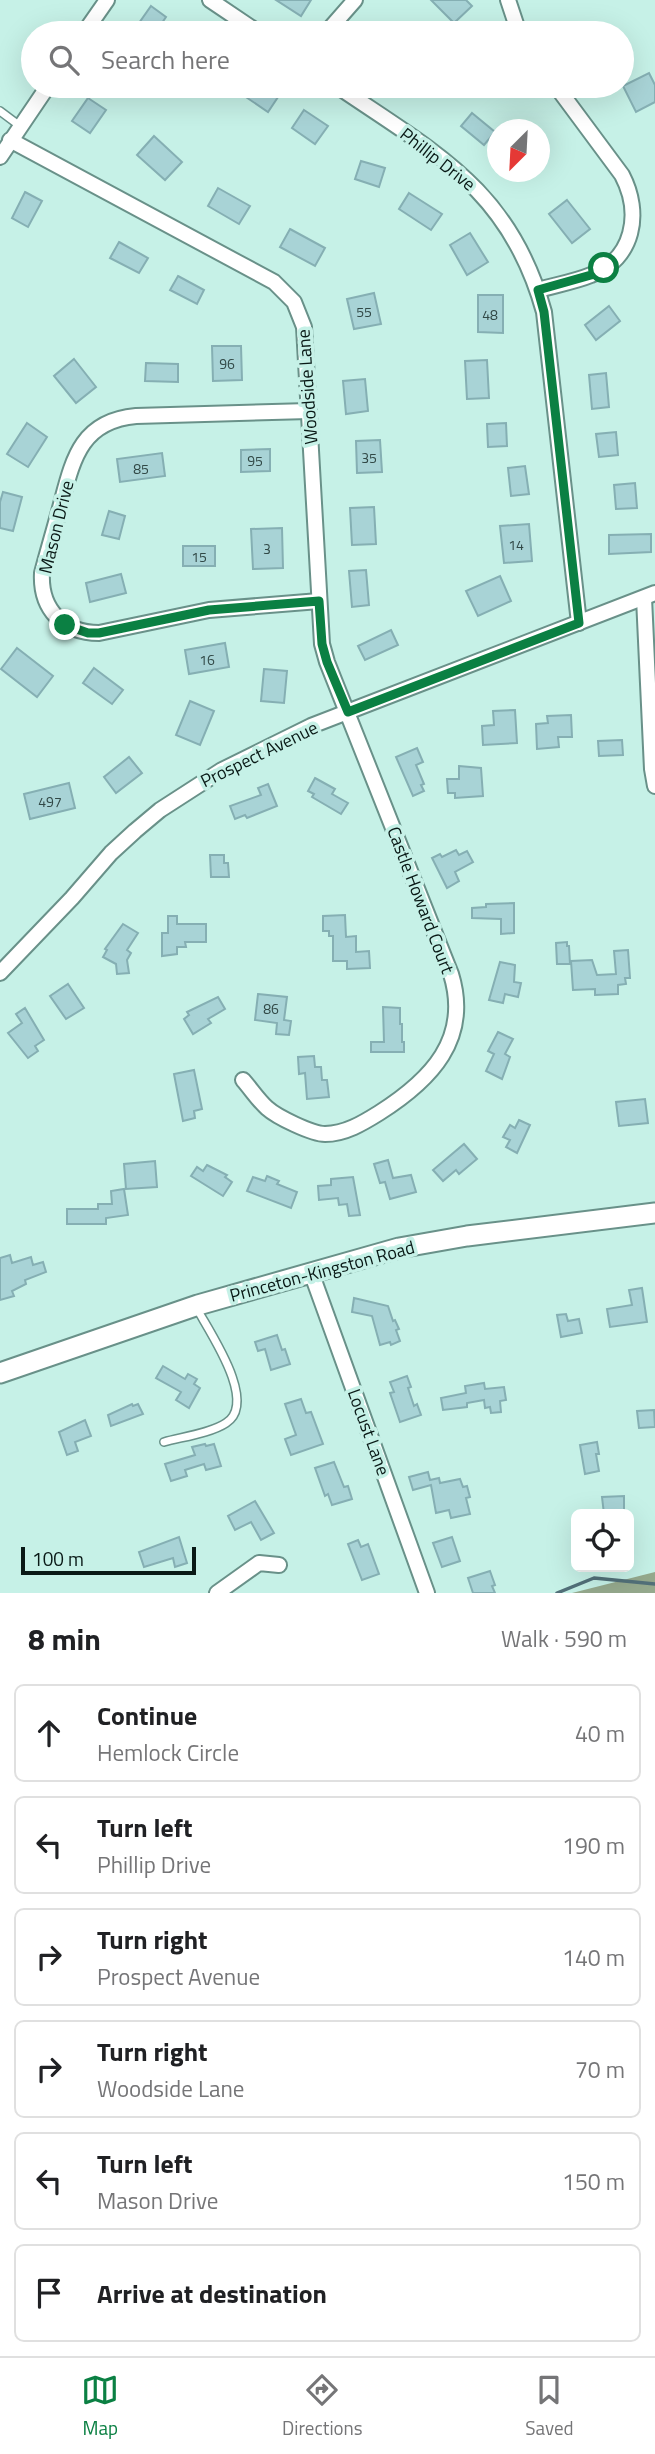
<!DOCTYPE html>
<html lang="en">
<head>
<meta charset="utf-8">
<style>
	:root { --surface:#fff; --page:#f6f6f6; --text:#202124; --muted:#757577; --line:#e0e0e0; --accent:#0b8043 }
	body { margin:0; font-family:"Titillium Web",sans-serif; background:var(--page); color:var(--text) }
	.controls { position:absolute; right:21px; bottom:21px; display:grid; overflow:hidden; border-radius:10px; box-shadow:0 7px 28px #0002 }
	.controls button { width:63px; height:63px; display:grid; place-items:center; padding:0; border:0; border-bottom:2px solid var(--line); background:var(--surface); color:var(--text); font:35px sans-serif }
	.compass { position:absolute; left:487px; top:119px; width:63px; height:63px; border-radius:50%; background:var(--surface); box-shadow:0 7px 28px #0002; rotate:204deg }
	.scale { position:absolute; left:21px; bottom:18px; width:175px; box-sizing:border-box; padding-left:7px; border:4px solid #091916; border-top:0; font-size:19px; line-height:24px; white-space:nowrap; color:#091916; -webkit-text-stroke:5px #c6f1e7; paint-order:stroke }
	.stop { position:absolute; width:21px; height:21px; margin:-16px; border:5px solid #0b8043; border-radius:50%; background:#fff }
	.stop.end { background:#0b8043; border-color:#fff; box-shadow:0 2px 7px #0008 }
	.list { margin:0; padding:0; list-style:none }
	h2 { display:flex; justify-content:space-between; align-items:center; height:91px; margin:0; padding:0 28px; font-size:30px }
	h2 small { font-size:23px; font-weight:400; color:var(--muted) }
	.list li { display:grid; grid-template-columns:46px 1fr auto; gap:21px; align-items:center; box-sizing:border-box; height:98px; margin:0 14px 14px; padding:0 14px; border:2px solid var(--line); border-radius:10px }
	.list b { display:block; font-size:26px; white-space:nowrap }
	.list p { margin:0; font-size:23px; white-space:nowrap; color:var(--muted) }
	.list em { font-size:23px; font-style:normal; color:var(--muted) }
	.icon { flex:none; width:38px; height:38px; fill:none; stroke:currentColor; stroke-width:2; stroke-linecap:round; stroke-linejoin:round }
	.map { position:relative; flex:none; width:655px; height:1593px; overflow:hidden }
	.search { position:absolute; background:var(--surface); box-shadow:0 7px 28px #0002; left:21px; right:21px; top:21px; height:77px; display:flex; align-items:center; gap:18px; box-sizing:border-box; padding:0 24px; border-radius:38px; color:var(--muted); font-size:26px }
	.sheet { height:763px; background:var(--surface) }
	nav { display:flex; justify-content:space-around; align-items:center; box-sizing:border-box; height:98px; border-top:2px solid var(--line); background:var(--surface); font-size:19px; color:var(--muted) }
	nav a { display:grid; justify-items:center; gap:4px }
	nav .on { color:var(--accent) }
	.map>svg:first-child { display:block }
</style>
</head>
<body>
<div class="map">
<svg width="655" height="1593" viewBox="0 0 655 1593">
	<rect width="100%" height="100%" fill="#c6f1e7"/>
	<path fill="#95a98d" d="M655,1572V1593H572Z"/>
	<g fill="none" stroke-linecap="round" stroke-linejoin="round">
		<path stroke="#527079" stroke-width="3.5" d="M557,1593L594,1578L655,1584"/>
	</g>
	<g fill="#a8d3d6" stroke="#85afb3" stroke-width="2">
		<path d="M276,0H311L301,16Z"/>
		<path d="M431,0H466L472,6L454,23Z"/>
		<path d="M151,6L166,17L155,33H132Z"/>
		<path d="M649,73L655,85V102L636,112L623,86Z"/>
		<path d="M245,86H267L280,94L268,112L240,93Z"/>
		<path d="M88,98L106,110L90,133L72,121Z"/>
		<path d="M304,110L328,126L315,144L292,128Z"/>
		<path d="M472,113L495,132L484,145L461,126Z"/>
		<path d="M154,136L182,162L165,180L137,155Z"/>
		<path d="M361,161L385,168L379,187L355,179Z"/>
		<path d="M218,188L250,206L239,224L208,206Z"/>
		<path d="M25,192L42,201L28,227L12,218Z"/>
		<path d="M409,193L442,214L431,230L399,209Z"/>
		<path d="M567,200L590,229L572,243L549,214Z"/>
		<path d="M290,229L325,248L315,266L280,247Z"/>
		<path d="M470,233L488,262L467,275L450,245Z"/>
		<path d="M119,242L148,258L139,273L110,258Z"/>
		<path d="M178,276L204,290L197,304L170,290Z"/>
		<path d="M374,293L381,324L354,329L347,299Z"/>
		<path d="M478,295H503V333L478,332Z"/>
		<path d="M609,306L620,321L596,340L585,325Z"/>
		<path d="M212,346H241L242,380L213,381Z"/>
		<path d="M74,359L96,387L76,403L54,376Z"/>
		<path d="M487,360L489,398L467,399L465,361Z"/>
		<path d="M146,363L178,364V382L145,381Z"/>
		<path d="M606,373L609,407L592,409L589,375Z"/>
		<path d="M365,379L368,411L346,414L343,381Z"/>
		<path d="M27,423L47,437L28,467L7,454Z"/>
		<path d="M506,423L507,446L488,447L487,424Z"/>
		<path d="M616,432L618,455L599,457L596,434Z"/>
		<path d="M380,440L382,472L357,473L356,441Z"/>
		<path d="M270,449V471L241,472V450Z"/>
		<path d="M162,453L165,476L120,482L117,459Z"/>
		<path d="M525,466L529,494L511,496L508,468Z"/>
		<path d="M635,483L637,508L616,509L614,485Z"/>
		<path d="M3,492L22,497L13,531L0,528V502Z"/>
		<path d="M374,507L376,544L352,545L350,508Z"/>
		<path d="M109,511L125,516L119,539L102,535Z"/>
		<path d="M529,524L532,561L504,563L500,526Z"/>
		<path d="M282,528L283,568L253,569L251,529Z"/>
		<path d="M651,534V552L609,554V535Z"/>
		<rect x="183" y="546" width="32" height="20"/>
		<path d="M366,570L369,605L352,607L349,571Z"/>
		<path d="M121,574L126,593L90,602L86,583Z"/>
		<path d="M500,576L511,601L478,616L466,591Z"/>
		<path d="M391,630L398,645L365,660L358,646Z"/>
		<path d="M225,643L229,667L189,674L185,650Z"/>
		<path d="M17,648L53,676L37,697L1,669Z"/>
		<path d="M94,668L123,690L112,704L83,683Z"/>
		<path d="M264,669L287,671L284,703L261,701Z"/>
		<path d="M190,701L214,711L200,745L176,735Z"/>
		<path d="M515,710L517,743L483,745L482,726L494,725L493,711Z"/>
		<path d="M571,715L572,737H558L559,747L537,749L536,724L548,723L547,716Z"/>
		<path d="M622,740L623,755L599,756L598,741Z"/>
		<path d="M417,748L423,762L416,765L424,784L421,785L424,791L413,796L396,757Z"/>
		<path d="M129,757L142,773L116,793L104,777Z"/>
		<path d="M459,766L481,768L483,796L455,798V793H448L447,779H459Z"/>
		<path d="M315,778L335,789L332,794L348,803L341,814L312,797L314,794L308,791Z"/>
		<path d="M69,783L75,808L30,819L24,794Z"/>
		<path d="M268,784L277,806L247,818L245,815L235,819L230,806L261,795L258,788Z"/>
		<path d="M456,850L459,855L467,851L473,862L455,872L459,881L447,888L432,858L440,854L442,857Z"/>
		<path d="M210,855H224V863H228L229,877H211Z"/>
		<path d="M514,903V933L501,934V919L472,918V908L486,907V904Z"/>
		<path d="M345,915L346,937L356,936V952L369,951L370,968L347,969V961H333V936H329V931H323V916Z"/>
		<path d="M168,916H177V924H206V942H185L186,947H177V954L162,956V933H168Z"/>
		<path d="M123,924L138,933L127,950L131,953L127,960L129,973L117,974L116,964L103,957L107,950L105,949Z"/>
		<path d="M567,942V946H569L570,964H557L556,943Z"/>
		<path d="M628,950L630,978H625L626,984L618,985V994L595,995V989L573,990L571,961L592,960L597,975L616,974L614,951Z"/>
		<path d="M500,962L515,965L514,982L521,983L518,997L505,994L503,1003L489,1000Z"/>
		<path d="M68,984L84,1008L66,1019L50,996Z"/>
		<path d="M258,994L287,997L284,1020L291,1021L289,1035L276,1034L277,1023L255,1020Z"/>
		<path d="M218,997L225,1009L208,1019L211,1023L193,1034L184,1019L189,1015L187,1012Z"/>
		<path d="M383,1007L400,1008V1024H402V1042H404V1052H371V1042H384Z"/>
		<path d="M25,1008L44,1040L35,1046L38,1051L28,1058L8,1033L22,1023L16,1014Z"/>
		<path d="M498,1032L513,1039L505,1054L510,1057L502,1079L486,1071L494,1054L488,1051Z"/>
		<path d="M314,1056L315,1067H321L322,1080H327L329,1097L307,1099L305,1073L299,1074L298,1057Z"/>
		<path d="M194,1070L202,1109L194,1111L195,1118L183,1121L174,1074Z"/>
		<path d="M645,1099L648,1123L619,1126L616,1102Z"/>
		<path d="M519,1120L530,1125L517,1153L506,1147L510,1140L503,1137L510,1125L515,1128Z"/>
		<path d="M464,1144L477,1159L459,1174L456,1170L443,1181L433,1170Z"/>
		<path d="M388,1160L393,1178L411,1175L416,1192L390,1199L385,1182L380,1183L374,1164Z"/>
		<path d="M155,1161L157,1187L126,1189L124,1164Z"/>
		<path d="M207,1165L227,1175L225,1177L232,1182L223,1196L191,1176L197,1167L203,1171Z"/>
		<path d="M267,1176L279,1181L277,1184L297,1192L291,1208L247,1191L253,1177L265,1181Z"/>
		<path d="M353,1177L360,1215L349,1216L347,1204L339,1205L338,1198L319,1200L318,1186L331,1185V1179Z"/>
		<path d="M124,1189L128,1215L106,1218V1224H67V1209H98V1204H112L111,1191Z"/>
		<path d="M10,1255L12,1263L31,1257L33,1265L43,1262L46,1272L25,1280L26,1284L12,1291L14,1296L0,1300V1258Z"/>
		<path d="M642,1288L647,1322L610,1327L607,1309L632,1305L629,1290Z"/>
		<path d="M354,1298L388,1306L393,1321L395,1320L399,1329L396,1330L400,1341L391,1345L390,1342L380,1345L372,1316L352,1312Z"/>
		<path d="M566,1314L568,1321L579,1319L582,1333L561,1337L557,1315Z"/>
		<path d="M277,1335L282,1350L285,1349L290,1364L271,1370L265,1349L258,1351L255,1342Z"/>
		<path d="M163,1366L185,1379L188,1374L197,1379L194,1384L200,1388L189,1408L176,1400L181,1392L156,1378Z"/>
		<path d="M407,1376L411,1387L408,1388L414,1406L417,1404L421,1415L400,1422L390,1393L394,1392L390,1382Z"/>
		<path d="M484,1383L485,1389L504,1387L506,1400L500,1401L501,1412L491,1413L490,1407L485,1408L484,1400L467,1403V1407L443,1410L441,1398L466,1393L465,1386Z"/>
		<path d="M301,1399L306,1413L311,1412L323,1444L291,1455L285,1439L296,1435L285,1404Z"/>
		<path d="M132,1404L133,1406L138,1404L143,1414L111,1426L108,1415Z"/>
		<path d="M654,1410L655,1427L639,1428L637,1411Z"/>
		<path d="M85,1420L91,1436L75,1442L78,1451L67,1455L59,1432Z"/>
		<path d="M597,1442L599,1454H596L599,1471L585,1474L580,1445Z"/>
		<path d="M205,1444L206,1446L214,1444L221,1466L206,1470L204,1464L185,1470L187,1476L171,1481L165,1464L195,1455L192,1447Z"/>
		<path d="M334,1462L344,1487L348,1486L352,1499L332,1505L328,1494L325,1496L315,1468Z"/>
		<path d="M428,1472L430,1480L439,1478L440,1483L460,1479L463,1487L467,1486L470,1497L466,1498L470,1514L451,1518L449,1510L436,1513L431,1485L413,1490L409,1477Z"/>
		<path d="M624,1496V1510H622V1514H604L602,1497Z"/>
		<path d="M255,1501L274,1533L261,1540L251,1522L235,1530L228,1516Z"/>
		<path d="M179,1537L187,1563L175,1567L173,1558L144,1567L139,1552Z"/>
		<path d="M452,1537L460,1561L442,1567L433,1543Z"/>
		<path d="M358,1540L361,1547L368,1544L379,1574L362,1580L348,1544Z"/>
		<path d="M490,1571L495,1585L492,1586L495,1593H473L468,1578Z"/>
	</g>
	<g fill="none" stroke-linecap="round" stroke-linejoin="round">
		<defs>
			<g id="lane">
				<path d="M0,111L20,126"/>
				<path d="M164,1442C182,1437 211,1433 226,1423C259,1402 208,1330 196,1307"/>
			</g>
			<g id="street">
				<path d="M210,0L259,33"/>
				<path d="M508,0L519,33"/>
				<path d="M84,33L107,0"/>
				<path d="M326,33L355,0"/>
				<path d="M337,86C435,153 510,189 544,312L579,623"/>
				<path d="M10,140L274,282L294,302L304,327L322,644L327,662L451,974C471,1039 431,1080 379,1113C363,1123 345,1134 325,1134C312,1134 277,1117 267,1108C258,1100 251,1089 243,1080"/>
				<path d="M0,157L48,86"/>
				<path d="M538,290C555,285 574,282 591,275C634,259 642,213 622,175L556,86"/>
				<path d="M309,411L136,416C81,421 73,459 61,504C55,527 48,550 42,573C40,609 63,633 99,633L209,610L319,601"/>
				<path d="M644,598L652,769L655,786"/>
				<path d="M0,973L72,898L111,853L135,831L160,810L222,770L311,726L655,593"/>
				<path d="M311,1272L427,1593"/>
				<path d="M217,1593L259,1563L279,1565"/>
			</g>
			<path id="secondary" d="M0,1373L198,1305L399,1248L467,1236L655,1213"/>
		</defs>
		<use href="#lane" stroke="#699189" stroke-width="10"/>
		<use href="#street" stroke="#699189" stroke-width="18"/>
		<use href="#secondary" stroke="#699189" stroke-width="23"/>
		<use href="#lane" stroke="#fff" stroke-width="7"/>
		<use href="#street" stroke="#fff" stroke-width="14"/>
		<use href="#secondary" stroke="#fff" stroke-width="19"/>
	</g>
	<g fill="none" stroke-linecap="round" stroke-linejoin="round">
		<path stroke="#0b8043" stroke-width="9" d="M65,625L88,633H99L209,610L319,601L322,644L327,662L348,712L579,623L544,312L538,290L591,275L604,268"/>
	</g>
	<g text-anchor="middle" dominant-baseline="central" stroke-width="7" stroke-linejoin="round" paint-order="stroke">
		<g font-size="14" fill="#314846">
			<text x="364" y="311">55</text>
			<text x="490" y="314">48</text>
			<text x="227" y="363">96</text>
			<text x="369" y="457">35</text>
			<text x="255" y="460">95</text>
			<text x="141" y="468">85</text>
			<text x="516" y="544">14</text>
			<text x="267" y="548">3</text>
			<text x="199" y="556">15</text>
			<text x="207" y="659">16</text>
			<text x="50" y="801">497</text>
			<text x="271" y="1008">86</text>
		</g>
		<g font-size="18" fill="#091916" stroke="#c6f1e7">
			<text transform="translate(438 159) rotate(38)">Phillip Drive</text>
			<text transform="translate(307 387) rotate(-94)">Woodside Lane</text>
			<text transform="translate(56 527) rotate(-76)">Mason Drive</text>
			<text transform="translate(259 754) rotate(-26)">Prospect Avenue</text>
			<text transform="translate(421 900) rotate(69)">Castle Howard Court</text>
			<text transform="translate(322 1271) rotate(-15)">Princeton-Kingston Road</text>
			<text transform="translate(369 1432) rotate(70)">Locust Lane</text>
		</g>
	</g>
</svg>
<div class="controls">
<button><svg class="icon" aria-label="locate" viewBox="0 0 24 24"><circle cx="12" cy="12" r="6"/><path d="M12 2v4M12 18v4M2 12h4M18 12h4"/></svg></button>
</div>
<svg class="compass" viewBox="-18 -18 36 36"><path d="M0-13l5 13h-10z" fill="#e53935"/><path d="M0 13l5-13h-10z" fill="#757577"/></svg>
<div class="scale">100 m</div>
<div class="stop" style="left:604px;top:268px"></div>
<div class="stop end" style="left:65px;top:625px"></div>
<div class="search"><svg class="icon" aria-label="search" viewBox="0 0 24 24"><circle cx="10" cy="10" r="6"/><path d="M15 15l6 6"/></svg>Search here</div>
</div>
<section class="sheet">
<h2>8 min<small>Walk · 590 m</small></h2>
<ul class="list">
<li><svg class="icon" aria-label="ahead" viewBox="0 0 24 24"><path d="M12 20V5M6 11l6-6 6 6"/></svg><div><b>Continue</b><p>Hemlock Circle</p></div><em>40 m</em></li>
<li><svg class="icon" aria-label="left" viewBox="0 0 24 24"><path d="M17 20v-9H6M10 6l-5 5 5 5"/></svg><div><b>Turn left</b><p>Phillip Drive</p></div><em>190 m</em></li>
<li><svg class="icon" aria-label="right" viewBox="0 0 24 24"><path d="M7 20v-9h11M14 6l5 5-5 5"/></svg><div><b>Turn right</b><p>Prospect Avenue</p></div><em>140 m</em></li>
<li><svg class="icon" aria-label="right" viewBox="0 0 24 24"><path d="M7 20v-9h11M14 6l5 5-5 5"/></svg><div><b>Turn right</b><p>Woodside Lane</p></div><em>70 m</em></li>
<li><svg class="icon" aria-label="left" viewBox="0 0 24 24"><path d="M17 20v-9H6M10 6l-5 5 5 5"/></svg><div><b>Turn left</b><p>Mason Drive</p></div><em>150 m</em></li>
<li><svg class="icon" aria-label="arrive" viewBox="0 0 24 24"><path d="M6 21V4h12l-3 4 3 4H6"/></svg><div><b>Arrive at destination</b></div></li>
</ul>
</section>
<nav>
<a class="on"><svg class="icon" aria-label="map" viewBox="0 0 24 24"><path d="M3 6l6-2 6 2 6-2v14l-6 2-6-2-6 2zM9 4v14M15 6v14"/></svg>Map</a>
<a><svg class="icon" aria-label="directions" viewBox="0 0 24 24"><path d="M12 3l9 9-9 9-9-9zM9 14v-3h6M13 9l2 2-2 2"/></svg>Directions</a>
<a><svg class="icon" aria-label="saved" viewBox="0 0 24 24"><path d="M7 4h10v16l-5-4-5 4z"/></svg>Saved</a>
</nav>
</body>
</html>
